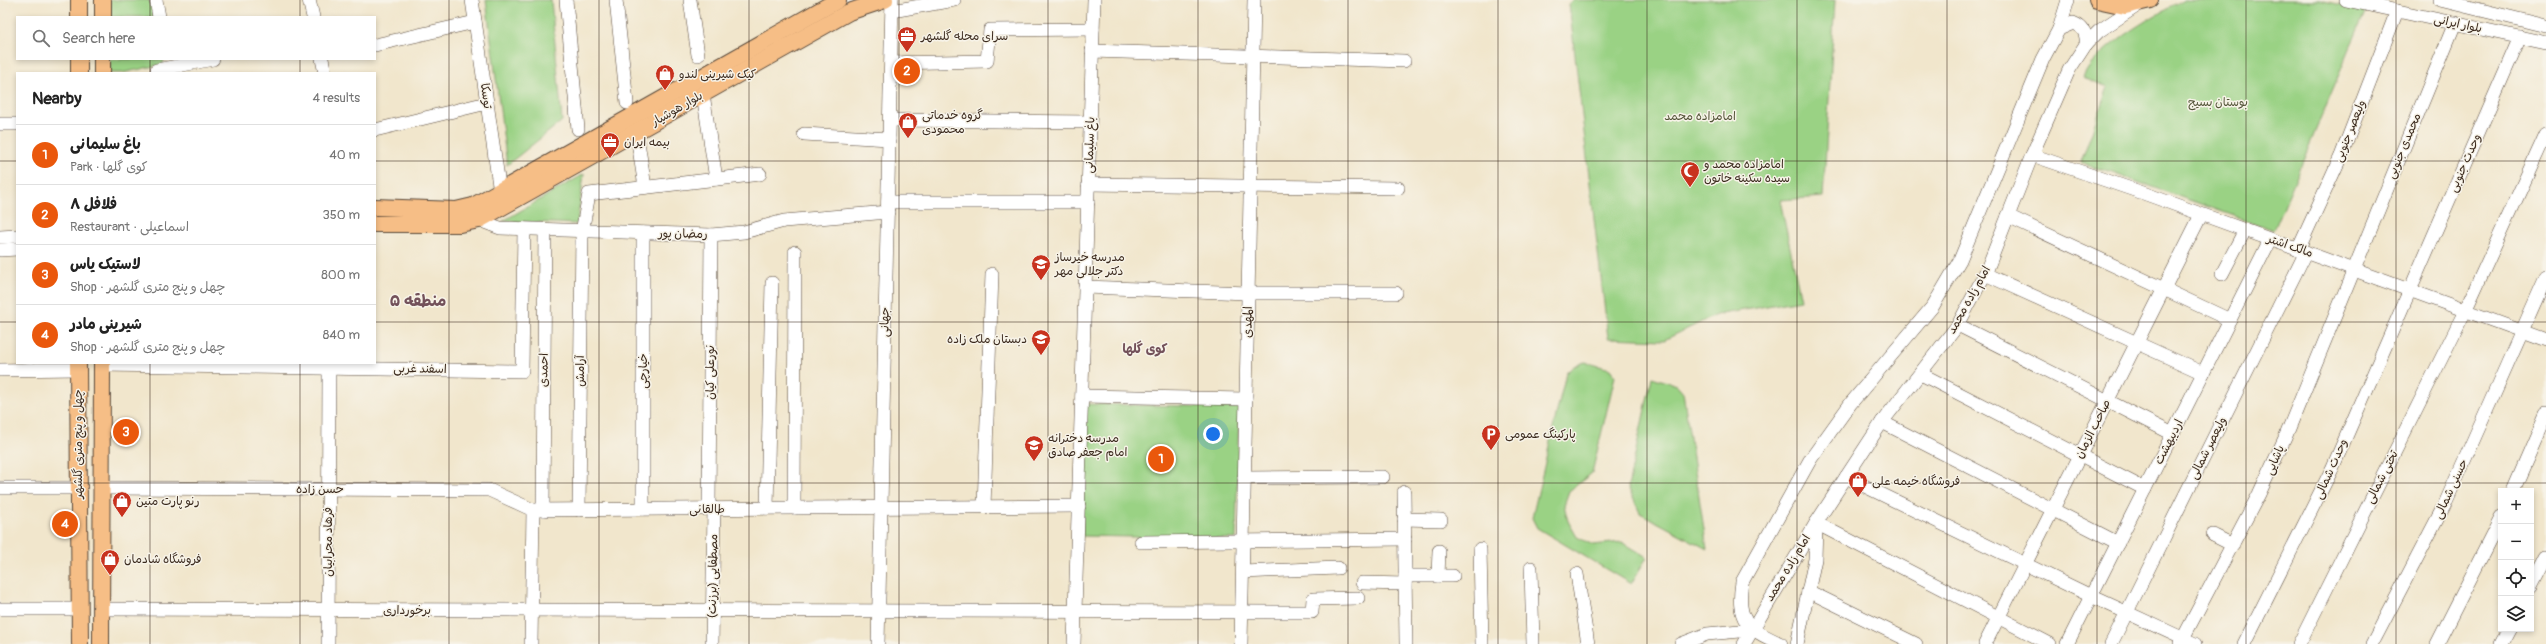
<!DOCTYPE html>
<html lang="en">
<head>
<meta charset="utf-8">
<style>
	:root { --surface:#fff; --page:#f6f6f6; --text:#222; --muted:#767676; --line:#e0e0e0; --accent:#ea580c }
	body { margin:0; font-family:Pangolin,"Playpen Sans Arabic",sans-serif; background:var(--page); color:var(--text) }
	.controls { position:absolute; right:12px; bottom:12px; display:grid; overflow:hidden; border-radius:0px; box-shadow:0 2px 6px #0003 }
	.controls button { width:36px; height:36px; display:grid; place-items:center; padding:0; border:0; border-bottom:1px solid var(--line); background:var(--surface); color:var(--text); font:20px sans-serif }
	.you { position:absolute; left:1213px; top:434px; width:14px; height:14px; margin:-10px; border:3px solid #fff; border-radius:50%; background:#1a73e8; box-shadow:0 0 0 6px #1a73e833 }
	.badge { display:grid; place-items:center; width:26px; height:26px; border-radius:50%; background:var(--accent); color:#fff; font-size:13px; font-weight:700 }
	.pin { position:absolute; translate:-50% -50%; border:2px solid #fff; box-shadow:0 1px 4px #0006 }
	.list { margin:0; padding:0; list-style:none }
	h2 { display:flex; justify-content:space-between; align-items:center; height:52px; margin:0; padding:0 16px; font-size:17px }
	h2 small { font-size:13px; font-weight:400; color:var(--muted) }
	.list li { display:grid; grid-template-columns:26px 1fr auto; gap:12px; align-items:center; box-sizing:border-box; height:60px; padding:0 16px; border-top:1px solid var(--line) }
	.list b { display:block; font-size:15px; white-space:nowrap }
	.list p { margin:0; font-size:13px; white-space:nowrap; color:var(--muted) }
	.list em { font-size:13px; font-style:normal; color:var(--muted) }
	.icon { flex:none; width:22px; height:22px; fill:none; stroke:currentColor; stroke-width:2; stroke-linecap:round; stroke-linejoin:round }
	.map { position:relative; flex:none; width:2546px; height:644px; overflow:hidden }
	.search { position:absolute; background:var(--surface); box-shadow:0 2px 6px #0003; left:16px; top:16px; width:360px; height:44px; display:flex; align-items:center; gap:10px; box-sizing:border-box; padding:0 14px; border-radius:0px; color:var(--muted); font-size:15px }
	.panel { position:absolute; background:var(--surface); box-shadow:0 2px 6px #0003; left:16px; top:72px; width:360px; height:292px; border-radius:0px }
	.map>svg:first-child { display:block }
</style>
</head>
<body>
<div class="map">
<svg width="2546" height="644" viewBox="0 0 2546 644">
	<rect width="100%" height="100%" fill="#f7f3e8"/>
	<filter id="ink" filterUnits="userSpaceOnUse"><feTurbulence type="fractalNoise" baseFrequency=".025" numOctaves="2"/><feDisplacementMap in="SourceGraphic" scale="8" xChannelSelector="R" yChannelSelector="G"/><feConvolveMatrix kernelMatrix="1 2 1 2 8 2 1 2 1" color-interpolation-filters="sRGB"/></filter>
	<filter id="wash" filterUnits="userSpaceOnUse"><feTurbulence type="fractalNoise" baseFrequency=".012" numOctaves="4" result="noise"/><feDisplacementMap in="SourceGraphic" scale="16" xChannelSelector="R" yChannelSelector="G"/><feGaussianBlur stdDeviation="0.9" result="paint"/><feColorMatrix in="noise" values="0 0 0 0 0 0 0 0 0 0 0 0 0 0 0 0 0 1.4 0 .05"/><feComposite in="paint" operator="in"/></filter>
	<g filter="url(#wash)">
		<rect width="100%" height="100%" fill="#f1e6cc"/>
		<g fill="#9ad284" stroke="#6a7e51">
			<path d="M110,0H150L154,17H110Z"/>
			<path d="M486,0H551L562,121L507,165Z"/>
			<path d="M1574,0H1835L1823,197L1780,200L1801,300L1716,315L1664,340L1608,338L1569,4Z"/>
			<path d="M2185,0H2319L2366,10L2274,230L2081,162L2108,87L2083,78C2094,49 2156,13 2185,0Z"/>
			<path d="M110,59H163L164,64L122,73H110Z"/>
			<path d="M584,174L577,224L503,221Z"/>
			<path d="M1585,362L1610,369L1615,376L1592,473L1569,491L1564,505L1568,521L1577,537L1593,545L1622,542L1647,557L1631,584L1537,528L1532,518L1566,373L1574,366Z"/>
			<path d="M1652,377L1677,385L1683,392L1707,549L1640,513L1628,487Z"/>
			<path d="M1085,404L1239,407L1236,539L1082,536Z"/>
		</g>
	</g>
	<g filter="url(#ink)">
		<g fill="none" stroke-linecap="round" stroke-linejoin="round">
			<defs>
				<g id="minor">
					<path d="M156,0L159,17"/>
					<path d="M309,0L313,17"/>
					<path d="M472,0L500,192"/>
					<path d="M566,0L578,129"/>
					<path d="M616,0L627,103"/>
					<path d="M690,0L698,55"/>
					<path d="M2346,0L2546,43"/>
					<path d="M2440,0L2546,26"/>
					<path d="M892,11L954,0"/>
					<path d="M2059,29L2073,23C2083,27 2087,33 2086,44"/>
					<path d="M375,45L475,22"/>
					<path d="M1092,51L1404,61"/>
					<path d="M322,59L325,73"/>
					<path d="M891,63L987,61L990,30L1093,29"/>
					<path d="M157,73V70L213,59"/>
					<path d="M703,94L716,179"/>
					<path d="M890,120L1090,122"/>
					<path d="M0,124H17"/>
					<path d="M375,130L487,103"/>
					<path d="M804,134L889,139"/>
					<path d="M638,142L645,187"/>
					<path d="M2032,155L2146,194L2546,340"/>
					<path d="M1088,184L1398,188"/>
					<path d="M888,202H1088"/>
					<path d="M2008,216L2230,320"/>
					<path d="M479,220L500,228L711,235L744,232L784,221L888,212"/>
					<path d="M0,237L17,236"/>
					<path d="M0,250L17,249"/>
					<path d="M2298,250L2341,156L2397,11"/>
					<path d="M1985,274L2203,373"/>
					<path d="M2222,274L2245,230"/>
					<path d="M1085,287L1248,293H1396"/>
					<path d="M1958,325L2173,434"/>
					<path d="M102,365L522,371L524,229"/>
					<path d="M0,370L78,369"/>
					<path d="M1921,374L2145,489"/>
					<path d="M1082,396L1246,399"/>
					<path d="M1882,422L2118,543"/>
					<path d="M1846,477L2091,596L2195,644"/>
					<path d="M1244,478L1383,477"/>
					<path d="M0,488H78"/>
					<path d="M102,488L489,490L533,510L1079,506"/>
					<path d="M2513,491L2546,415"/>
					<path d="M1404,492L1406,644"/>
					<path d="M984,507L992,274"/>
					<path d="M709,508L711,235"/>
					<path d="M767,508L772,283"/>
					<path d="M794,508L795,252"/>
					<path d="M643,509V233"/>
					<path d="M543,510L545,230"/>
					<path d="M579,510L582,232L589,194L760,174"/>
					<path d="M1404,519L1441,520"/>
					<path d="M1816,523L2050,644"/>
					<path d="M2213,535L2233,545"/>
					<path d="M1141,542L1405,539"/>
					<path d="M1480,549L1482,644"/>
					<path d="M1531,568L1533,644"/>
					<path d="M1243,572L1338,568"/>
					<path d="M1577,574L1588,644"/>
					<path d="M1405,576H1453"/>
					<path d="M1438,576L1439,551"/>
					<path d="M1362,583L1405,584"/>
					<path d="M2531,587L2546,558"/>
					<path d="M1808,591L1916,644"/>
					<path d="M0,609H80"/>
					<path d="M102,609L1312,612L1313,599L1358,598"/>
					<path d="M328,644L329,368"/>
					<path d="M531,644L533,510"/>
					<path d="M712,644L714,508"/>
					<path d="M878,644L892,0"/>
					<path d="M1074,644L1094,0"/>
					<path d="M1241,644L1254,0"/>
					<path d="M1681,644L1707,634L1751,630"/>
					<path d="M1744,644L1816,523L1882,422L1958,325L1986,272L2032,155L2069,70L2086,44L2099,31L2138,5"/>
					<path d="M1781,644C1747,628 1736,622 1742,582L1810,460L1851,403L1933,306L1960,260L2043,59L2059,29L2068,0"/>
					<path d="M1797,644L1815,559L1816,524"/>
					<path d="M1985,644L2201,215"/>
					<path d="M2067,644L2270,240"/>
					<path d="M2111,644L2306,252"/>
					<path d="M2180,644L2259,494L2285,438L2455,23"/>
					<path d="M2244,644L2332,469L2520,37"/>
					<path d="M2299,644L2465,311L2546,134"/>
					<path d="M2372,644L2444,506L2546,277"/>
					<path d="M2437,644L2501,518"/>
					<path d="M2501,644L2509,629"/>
				</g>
				<g id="major">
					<path d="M2097,0L2125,6L2150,0"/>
					<path d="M79,17V0"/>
					<path d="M103,17V0"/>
					<path d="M79,73V59"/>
					<path d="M102,73V59"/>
					<path d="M375,207L456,210L473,206L838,0"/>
					<path d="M375,224H460L479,220L849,12L885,0"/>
					<path d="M78,363L80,644"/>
					<path d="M101,644L102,363"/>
				</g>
			</defs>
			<use href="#minor" stroke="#564638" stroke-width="14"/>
			<use href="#major" stroke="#564638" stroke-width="18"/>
			<use href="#minor" stroke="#fff" stroke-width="13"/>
			<use href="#major" stroke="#f6be86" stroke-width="16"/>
		</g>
	</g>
	<path fill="none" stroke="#3b2a1e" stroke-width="1" stroke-opacity="0.55" d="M150,0V17M300,0V17M449,0V644M599,0V644M749,0V644M899,0V644M1048,0V644M1198,0V644M1348,0V644M1498,0V644M1647,0V644M1797,0V644M1947,0V644M2097,0V644M2246,0V644M2396,0V644M150,59V73M300,59V73M0,161H17M375,161H2546M0,322H17M375,322H2546M150,363V644M300,363V644M0,483H2546"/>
	<defs>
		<symbol id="office-pin" viewBox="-11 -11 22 30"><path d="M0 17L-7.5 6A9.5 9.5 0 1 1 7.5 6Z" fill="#c8321e" stroke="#f7f3e8"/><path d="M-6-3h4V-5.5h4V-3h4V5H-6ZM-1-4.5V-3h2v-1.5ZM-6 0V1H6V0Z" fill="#fff"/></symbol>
		<symbol id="shop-pin" viewBox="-11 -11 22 30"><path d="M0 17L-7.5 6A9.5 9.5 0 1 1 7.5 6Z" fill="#c8321e" stroke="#f7f3e8"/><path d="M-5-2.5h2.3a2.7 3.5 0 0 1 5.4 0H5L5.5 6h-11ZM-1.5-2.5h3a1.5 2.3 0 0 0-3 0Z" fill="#fff"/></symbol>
		<symbol id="mosque-pin" viewBox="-11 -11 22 30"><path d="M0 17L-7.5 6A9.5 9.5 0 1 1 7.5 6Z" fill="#c8321e" stroke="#f7f3e8"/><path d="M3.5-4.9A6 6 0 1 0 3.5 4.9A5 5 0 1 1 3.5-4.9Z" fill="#fff"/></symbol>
		<symbol id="school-pin" viewBox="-11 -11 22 30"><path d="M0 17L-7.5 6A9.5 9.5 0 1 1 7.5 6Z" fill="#c8321e" stroke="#f7f3e8"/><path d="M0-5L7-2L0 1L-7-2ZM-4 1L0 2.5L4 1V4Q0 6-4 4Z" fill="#fff"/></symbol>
		<symbol id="parking-pin" viewBox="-11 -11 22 30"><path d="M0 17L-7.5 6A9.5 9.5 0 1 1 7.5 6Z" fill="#c8321e" stroke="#f7f3e8"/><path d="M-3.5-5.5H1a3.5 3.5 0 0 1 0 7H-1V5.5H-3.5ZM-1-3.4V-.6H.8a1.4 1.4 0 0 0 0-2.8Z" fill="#fff"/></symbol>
	</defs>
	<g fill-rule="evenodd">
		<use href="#office-pin" x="896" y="25" width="22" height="30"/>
		<use href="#shop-pin" x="654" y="63" width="22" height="30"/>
		<use href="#shop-pin" x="897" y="111" width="22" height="30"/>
		<use href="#office-pin" x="599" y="131" width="22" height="30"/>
		<use href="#mosque-pin" x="1679" y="160" width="22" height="30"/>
		<use href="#school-pin" x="1030" y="253" width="22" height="30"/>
		<use href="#school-pin" x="1030" y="328" width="22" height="30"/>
		<use href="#parking-pin" x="1480" y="423" width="22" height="30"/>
		<use href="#school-pin" x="1023" y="434" width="22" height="30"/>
		<use href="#shop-pin" x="1847" y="470" width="22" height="30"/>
		<use href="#shop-pin" x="111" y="490" width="22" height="30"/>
		<use href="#shop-pin" x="99" y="548" width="22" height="30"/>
	</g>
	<g text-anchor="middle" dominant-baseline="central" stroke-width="3" stroke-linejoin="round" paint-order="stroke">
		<g font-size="12" fill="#3b2a1e" stroke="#f7f3e8">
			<text transform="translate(2458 24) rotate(12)">بلوار ایرانی</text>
			<text transform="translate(486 96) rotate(82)">توسکا</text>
			<text transform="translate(677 109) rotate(-30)">بلوار هوشیار</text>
			<text transform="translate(2350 131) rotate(-68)">ولیعصر جنوبی</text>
			<text transform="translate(1090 145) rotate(-88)">باغ سلیمانی</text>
			<text transform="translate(2404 146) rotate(-67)">محمدی جنوبی</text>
			<text transform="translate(2465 163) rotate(-66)">وحدت جنوبی</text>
			<text transform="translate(683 234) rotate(1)">رمضان پور</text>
			<text transform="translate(2290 246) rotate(19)">مالک اشتر</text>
			<text transform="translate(1969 300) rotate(-61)">امام زاده محمد</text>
			<text transform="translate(885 322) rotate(-89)">جهانی</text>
			<text transform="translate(1248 322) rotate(-89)">المهدی</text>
			<text transform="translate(420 369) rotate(1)">اسفند غربی</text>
			<text transform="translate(544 370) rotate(-89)">احمدی</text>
			<text transform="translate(580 371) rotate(-90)">آرامش</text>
			<text transform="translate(643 371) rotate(-90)">خیارچی</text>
			<text transform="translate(710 372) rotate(-90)">نورعلی کیان</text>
			<text transform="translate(2093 429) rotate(-63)">صاحب الزمان</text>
			<text transform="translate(2169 442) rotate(-63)">اردیبهشت</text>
			<text transform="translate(78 444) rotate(-90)">چهل و پنج متری گلشهر</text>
			<text transform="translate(2208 448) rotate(-63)">ولیعصر شمالی</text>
			<text transform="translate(2275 460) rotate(-66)">پاشایی</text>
			<text transform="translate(2331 469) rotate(-66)">وحدت شمالی</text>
			<text transform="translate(2382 477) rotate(-63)">تختی شمالی</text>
			<text x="320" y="489">حسن زاده</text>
			<text transform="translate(2451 489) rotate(-65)">حسنی شمالی</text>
			<text x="707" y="509">طالقانی</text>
			<text transform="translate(328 542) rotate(-90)">فرهاد محرابیان</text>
			<text transform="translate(1788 568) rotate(-59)">امام زاده محمد</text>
			<text transform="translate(713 576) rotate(-89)">مصطفایی (برزنت)</text>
			<text x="407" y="610">برخورداری</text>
		</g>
		<g font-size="12" fill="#3b2a1e" stroke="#f7f3e8" text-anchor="start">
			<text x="921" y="36">سرای محله گلشهر</text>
			<text x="679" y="74">کیک شیرینی لندو</text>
			<text x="922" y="115">گروه خدماتی<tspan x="922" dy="14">محمودی</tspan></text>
			<text x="624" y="142">بیمه ایران</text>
			<text x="1704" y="164">امامزاده محمد و<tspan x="1704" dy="14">سیده سکینه خاتون</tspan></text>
			<text x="1055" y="257">مدرسه خیرساز<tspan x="1055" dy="14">دکتر جلالی مهر</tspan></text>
			<text x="1027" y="339" text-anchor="end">دبستان ملک زاده</text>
			<text x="1505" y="434">پارکینگ عمومی</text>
			<text x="1048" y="438">مدرسه دخترانه<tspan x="1048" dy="14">امام جعفر صادق</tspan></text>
			<text x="1872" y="481">فروشگاه خیمه علی</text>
			<text x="136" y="501">رنو پارت متین</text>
			<text x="124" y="559">فروشگاه شادمان</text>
		</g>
		<g font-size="12" fill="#535438" stroke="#f7f3e8">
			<text x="2218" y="102">بوستان بسیج</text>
			<text x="1700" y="116">امامزاده محمد</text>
		</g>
		<g font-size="13" font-weight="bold" fill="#73515a" stroke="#f7f3e8">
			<text x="1145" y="349">کوی گلها</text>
		</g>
		<g font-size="16" font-weight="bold" fill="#73515a" stroke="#f7f3e8">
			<text x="418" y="301">منطقه ۵</text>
		</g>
	</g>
</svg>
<div class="controls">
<button>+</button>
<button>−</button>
<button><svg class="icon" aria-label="locate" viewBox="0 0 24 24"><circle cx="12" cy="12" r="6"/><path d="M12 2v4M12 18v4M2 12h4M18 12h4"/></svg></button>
<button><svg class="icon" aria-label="layers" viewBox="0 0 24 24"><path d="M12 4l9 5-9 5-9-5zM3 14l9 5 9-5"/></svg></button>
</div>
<div class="you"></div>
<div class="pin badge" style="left:1161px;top:459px">1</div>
<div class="pin badge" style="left:907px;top:71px">2</div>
<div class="pin badge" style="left:126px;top:432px">3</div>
<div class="pin badge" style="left:65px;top:524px">4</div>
<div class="search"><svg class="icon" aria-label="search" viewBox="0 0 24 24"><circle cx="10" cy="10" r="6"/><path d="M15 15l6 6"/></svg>Search here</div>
<section class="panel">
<h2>Nearby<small>4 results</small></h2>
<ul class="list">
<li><span class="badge">1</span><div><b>باغ سلیمانی</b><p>Park · کوی گلها</p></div><em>40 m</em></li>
<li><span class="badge">2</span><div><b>فلافل ۸</b><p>Restaurant · اسماعیلی</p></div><em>350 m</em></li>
<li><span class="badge">3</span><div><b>لاستیک یاس</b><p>Shop · چهل و پنج متری گلشهر</p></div><em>800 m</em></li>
<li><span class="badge">4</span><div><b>شیرینی مادر</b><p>Shop · چهل و پنج متری گلشهر</p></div><em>840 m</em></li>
</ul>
</section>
</div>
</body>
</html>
